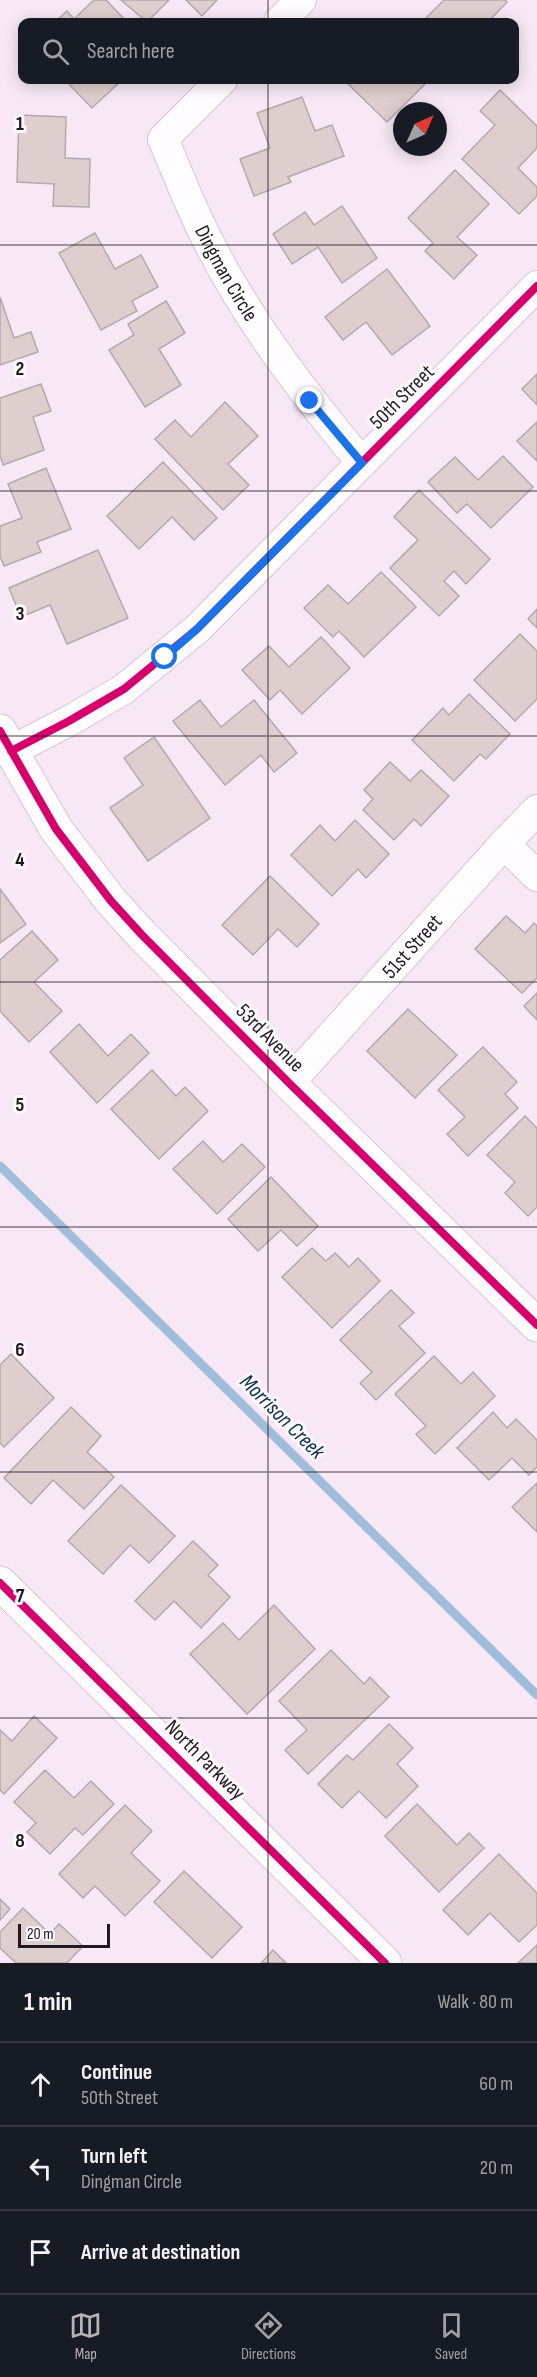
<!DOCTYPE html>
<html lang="en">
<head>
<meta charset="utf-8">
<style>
	:root { --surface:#171b24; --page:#20242c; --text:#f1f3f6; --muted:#9ea1a6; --line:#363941; --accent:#b5b1b8 }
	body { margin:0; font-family:"Sofia Sans Condensed",sans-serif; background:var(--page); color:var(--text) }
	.compass { position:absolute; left:393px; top:102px; width:54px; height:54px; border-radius:50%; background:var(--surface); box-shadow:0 3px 15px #0003; rotate:45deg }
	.scale { position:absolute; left:18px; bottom:15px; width:92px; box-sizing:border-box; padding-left:6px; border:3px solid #211821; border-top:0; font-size:16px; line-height:21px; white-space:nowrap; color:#211821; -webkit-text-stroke:4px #fdf8fd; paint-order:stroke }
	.stop { position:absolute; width:18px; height:18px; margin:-14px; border:4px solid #1a73e8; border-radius:50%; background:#fff }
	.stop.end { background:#1a73e8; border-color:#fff; box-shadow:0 2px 6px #0008 }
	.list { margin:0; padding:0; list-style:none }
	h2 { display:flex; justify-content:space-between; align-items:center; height:78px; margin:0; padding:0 24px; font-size:26px }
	h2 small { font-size:20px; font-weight:400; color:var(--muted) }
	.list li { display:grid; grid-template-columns:39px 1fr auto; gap:18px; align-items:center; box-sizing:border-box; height:84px; padding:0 24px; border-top:2px solid var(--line) }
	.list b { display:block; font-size:22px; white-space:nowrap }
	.list p { margin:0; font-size:20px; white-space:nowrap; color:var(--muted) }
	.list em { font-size:20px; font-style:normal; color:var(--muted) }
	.icon { flex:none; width:33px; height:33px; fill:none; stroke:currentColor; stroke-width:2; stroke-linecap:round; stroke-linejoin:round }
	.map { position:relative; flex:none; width:537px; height:1963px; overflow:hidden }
	.search { position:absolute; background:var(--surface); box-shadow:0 3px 15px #0003; left:18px; right:18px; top:18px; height:66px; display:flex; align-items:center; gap:15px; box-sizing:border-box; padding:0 21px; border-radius:12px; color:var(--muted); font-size:22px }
	.sheet { height:330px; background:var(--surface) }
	nav { display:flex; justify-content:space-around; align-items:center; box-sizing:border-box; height:84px; border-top:2px solid var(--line); background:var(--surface); font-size:16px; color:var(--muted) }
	nav a { display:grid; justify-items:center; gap:3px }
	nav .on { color:var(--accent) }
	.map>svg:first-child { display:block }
</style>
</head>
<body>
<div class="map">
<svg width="537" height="1963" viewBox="0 0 537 1963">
	<rect width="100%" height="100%" fill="#f8e8f6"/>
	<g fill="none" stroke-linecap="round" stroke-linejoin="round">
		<path stroke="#a0bcdb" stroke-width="9" d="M0,1166L537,1695"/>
	</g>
	<g fill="#dfcece" stroke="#b4a8ab" stroke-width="1.5">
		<path d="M94,0H106L127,22H55L67,11L74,19Z"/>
		<path d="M121,0H169L147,22Z"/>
		<path d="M186,0H217L202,16Z"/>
		<path d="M444,0H505L507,2L488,22H422Z"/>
		<path d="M65,80H119L121,81L92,108Z"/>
		<path d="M344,80H429L387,122Z"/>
		<path d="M500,90L537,126V148L518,168L537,187V196L519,214L462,159L495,125L480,111Z"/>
		<path d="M302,97L315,131L332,125L344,156L288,177L291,182L254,196L240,159L270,148L257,113Z"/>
		<path d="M19,115L66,117L65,158L90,159L89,207L53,206L54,184L17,182Z"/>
		<path d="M455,170L489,204L457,237L477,255L454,279L425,251L433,243L408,218Z"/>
		<path d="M342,206L377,258L342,283L318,247L292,264L273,234L305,212L314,225Z"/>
		<path d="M95,233L115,269L141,255L158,287L132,301L137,311L101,330L59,253Z"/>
		<path d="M387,269L430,326L392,355L366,322L343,340L325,317Z"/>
		<path d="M0,297L14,338L31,332L38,352L0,365Z"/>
		<path d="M166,301L185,333L159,349L181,385L145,407L109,350L134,335L128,324Z"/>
		<path d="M537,374V405L522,389Z"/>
		<path d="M41,384L51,411L33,417L44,450L3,465L0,455V398Z"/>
		<path d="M225,402L258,436L228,464L249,485L223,510L155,439L175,420L191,437Z"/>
		<path d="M537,422V461L517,441Z"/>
		<path d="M503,456L533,487L491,528L467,504L457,513L428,482L455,457L478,480Z"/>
		<path d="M163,462L217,518L194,540L172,517L139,549L107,516Z"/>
		<path d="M46,468L71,529L37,542L41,552L4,566L0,556V526L22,518L8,484Z"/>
		<path d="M419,490L490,559L466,584L454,571L444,581L459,596L439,616L390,568L418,540L394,517Z"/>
		<path d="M98,550L128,618L67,644L50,605L21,617L9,588Z"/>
		<path d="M381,572L416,607L364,657L339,631L333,637L304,608L328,585L348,604Z"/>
		<path d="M537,609V628L528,619Z"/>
		<path d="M520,634L537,651V699L515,721L474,680Z"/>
		<path d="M321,637L350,668L302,714L280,690L270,700L242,670L269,646L289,667Z"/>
		<path d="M469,694L510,734L486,759L480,754L454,781L412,740L443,708L449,715Z"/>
		<path d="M200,700L221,727L254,700L297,753L274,772L261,755L225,785L173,721Z"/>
		<path d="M154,737L210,818L148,861L110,808L143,785L124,758Z"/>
		<path d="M390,762L410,781L421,770L449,796L421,826L414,819L394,840L363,810L373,799L364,790Z"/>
		<path d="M355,820L389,854L366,878L358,869L332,896L291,855L320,825L335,841Z"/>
		<path d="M270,876L319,924L297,947L278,929L253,955L222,925Z"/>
		<path d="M0,889L26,924L0,943Z"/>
		<path d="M506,916L525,933L534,923L537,926V978L522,993L475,949Z"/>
		<path d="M32,931L58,960L34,982L62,1011L29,1042L0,1011V960Z"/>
		<path d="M537,993V1020L524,1006Z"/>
		<path d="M408,1009L457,1055L415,1098L367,1051Z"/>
		<path d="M79,1024L108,1056L131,1034L149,1053L97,1103L50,1052Z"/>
		<path d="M483,1047L517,1082L505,1094L518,1108L468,1156L447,1134L465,1117L438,1090Z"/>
		<path d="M152,1070L176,1096L185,1087L208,1111L159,1159L111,1109Z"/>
		<path d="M525,1116L537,1128V1207L528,1216L505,1193L515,1182L487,1155Z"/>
		<path d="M203,1141L223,1162L242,1144L265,1167L217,1214L173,1169Z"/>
		<path d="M271,1177L318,1226L297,1246L281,1230L258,1251L228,1219Z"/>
		<path d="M312,1248L326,1261L335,1253L349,1267L358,1258L380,1281L332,1328L282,1277Z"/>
		<path d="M391,1290L414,1313L399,1326L425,1353L376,1400L360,1383L372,1372L340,1340Z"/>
		<path d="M11,1354L54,1398L4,1447L0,1443V1365Z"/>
		<path d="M434,1356L461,1384L473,1372L495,1396L435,1454L416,1434L426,1426L395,1394Z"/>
		<path d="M71,1407L101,1436L87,1452L114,1477L84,1509L53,1480L31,1504L4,1478Z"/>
		<path d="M493,1412L507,1428L516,1419L537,1440V1467L529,1475L512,1458L489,1480L457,1448Z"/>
		<path d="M537,1483V1532L512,1507Z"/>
		<path d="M121,1485L175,1536L149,1563L130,1545L103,1574L68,1541Z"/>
		<path d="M193,1541L218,1565L208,1575L230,1597L201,1628L174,1601L155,1620L135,1601Z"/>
		<path d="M274,1605L315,1649L247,1714L190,1654L223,1623L239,1640Z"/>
		<path d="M331,1650L364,1684L370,1677L389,1697L308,1774L285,1750L307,1730L279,1701Z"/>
		<path d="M34,1716L57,1738L4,1794L0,1790V1730L12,1741Z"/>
		<path d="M389,1724L413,1748L397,1764L418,1786L386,1818L359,1791L342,1808L318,1784L347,1755L353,1760Z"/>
		<path d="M45,1770L74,1798L91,1781L114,1804L83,1835L75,1828L50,1854L27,1832L36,1823L14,1802Z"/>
		<path d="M417,1804L457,1845L469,1833L484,1848L439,1892L385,1836Z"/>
		<path d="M125,1805L152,1831L131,1853L160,1881L125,1916L95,1886L83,1898L59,1874Z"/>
		<path d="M499,1854L537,1893V1925L519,1942L490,1913L468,1935L443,1910Z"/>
		<path d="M184,1871L242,1927L212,1958L154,1902Z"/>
		<path d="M0,1899L10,1909L0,1920Z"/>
		<path d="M23,1908L50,1934L59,1924L83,1946L67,1963H16L0,1948V1932Z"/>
		<path d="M537,1945V1963H518Z"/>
		<path d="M273,1950L286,1963H261Z"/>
	</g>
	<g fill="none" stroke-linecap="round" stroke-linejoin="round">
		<defs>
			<g id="street">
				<path d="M279,22L301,0"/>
				<path id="s1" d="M222,80L163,139C176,169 188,201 203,231C244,316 302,391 362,463"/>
				<path d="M11,751L69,721L124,689L197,629L537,286"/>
				<path d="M504,844L537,876"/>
				<path id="s2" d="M289,1083L504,844L537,810"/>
			</g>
			<g id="secondary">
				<path d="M0,731L56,829L111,901L142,935L289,1083L537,1325"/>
				<path d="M0,1583L385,1963"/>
			</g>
		</defs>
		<use href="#street" stroke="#d3c6d1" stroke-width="32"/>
		<use href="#secondary" stroke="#d3c6d1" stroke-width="35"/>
		<use href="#street" stroke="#fefcfe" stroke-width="30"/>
		<use href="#secondary" stroke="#fefcfe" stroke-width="33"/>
		<defs>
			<g id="cycleway">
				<path d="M0,731L56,829L111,901L142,935L289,1083L537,1325"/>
				<path d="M11,751L69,721L124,689L197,629L537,286"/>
				<path d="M0,1583L385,1963"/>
			</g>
		</defs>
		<use href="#cycleway" stroke="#fdf8fd" stroke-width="11"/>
		<use href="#cycleway" stroke="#d6006c" stroke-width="8"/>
	</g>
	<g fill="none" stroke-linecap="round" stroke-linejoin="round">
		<path stroke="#1a73e8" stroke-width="8" d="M165,657L197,629L362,463L310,401"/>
	</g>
	<path fill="none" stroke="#211821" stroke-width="1.5" stroke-opacity="0.55" d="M268,0V22M268,80V1963M0,245H537M0,491H537M0,736H537M0,982H537M0,1227H537M0,1472H537M0,1718H537"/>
	<g text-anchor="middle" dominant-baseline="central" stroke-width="6" stroke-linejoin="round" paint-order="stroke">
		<g font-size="21" fill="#211821" stroke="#fdf8fd">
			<text stroke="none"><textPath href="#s1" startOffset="232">Dingman Circle</textPath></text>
			<text transform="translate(402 397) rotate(-45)">50th Street</text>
			<text stroke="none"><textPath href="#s2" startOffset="184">51st Street</textPath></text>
			<text transform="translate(270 1038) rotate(45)">53rd Avenue</text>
			<text transform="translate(205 1760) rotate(45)">North Parkway</text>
		</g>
		<g font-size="22" font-style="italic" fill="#0a314b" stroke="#fdf8fd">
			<text transform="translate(282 1417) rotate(45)">Morrison Creek</text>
		</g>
	</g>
	<g font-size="20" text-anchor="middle" font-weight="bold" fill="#211821" stroke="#fdf8fd" stroke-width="6" stroke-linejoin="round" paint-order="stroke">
		<text x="20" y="130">1</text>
		<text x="20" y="375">2</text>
		<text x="20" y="620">3</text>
		<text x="20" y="866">4</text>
		<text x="20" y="1111">5</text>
		<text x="20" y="1356">6</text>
		<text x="20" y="1602">7</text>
		<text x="20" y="1847">8</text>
	</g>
</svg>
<svg class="compass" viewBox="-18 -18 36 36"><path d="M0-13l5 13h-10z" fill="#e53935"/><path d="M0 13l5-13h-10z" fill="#9ea1a6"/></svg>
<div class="scale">20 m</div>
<div class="stop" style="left:165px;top:657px"></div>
<div class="stop end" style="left:310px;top:401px"></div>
<div class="search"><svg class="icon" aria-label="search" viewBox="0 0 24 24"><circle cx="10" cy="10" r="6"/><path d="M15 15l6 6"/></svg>Search here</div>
</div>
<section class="sheet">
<h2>1 min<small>Walk · 80 m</small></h2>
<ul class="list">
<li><svg class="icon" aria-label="ahead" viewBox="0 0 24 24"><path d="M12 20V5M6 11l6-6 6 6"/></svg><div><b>Continue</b><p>50th Street</p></div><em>60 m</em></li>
<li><svg class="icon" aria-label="left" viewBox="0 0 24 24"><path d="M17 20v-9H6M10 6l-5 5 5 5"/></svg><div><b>Turn left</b><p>Dingman Circle</p></div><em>20 m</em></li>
<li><svg class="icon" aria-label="arrive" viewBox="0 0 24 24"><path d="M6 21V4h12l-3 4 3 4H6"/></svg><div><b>Arrive at destination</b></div></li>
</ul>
</section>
<nav>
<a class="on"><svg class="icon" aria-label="map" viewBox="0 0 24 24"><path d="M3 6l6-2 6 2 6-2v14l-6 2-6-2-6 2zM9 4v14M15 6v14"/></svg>Map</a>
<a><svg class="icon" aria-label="directions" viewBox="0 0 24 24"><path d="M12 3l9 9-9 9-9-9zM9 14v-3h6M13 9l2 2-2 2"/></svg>Directions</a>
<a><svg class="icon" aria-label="saved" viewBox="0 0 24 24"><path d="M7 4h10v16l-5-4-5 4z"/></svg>Saved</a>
</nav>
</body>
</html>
